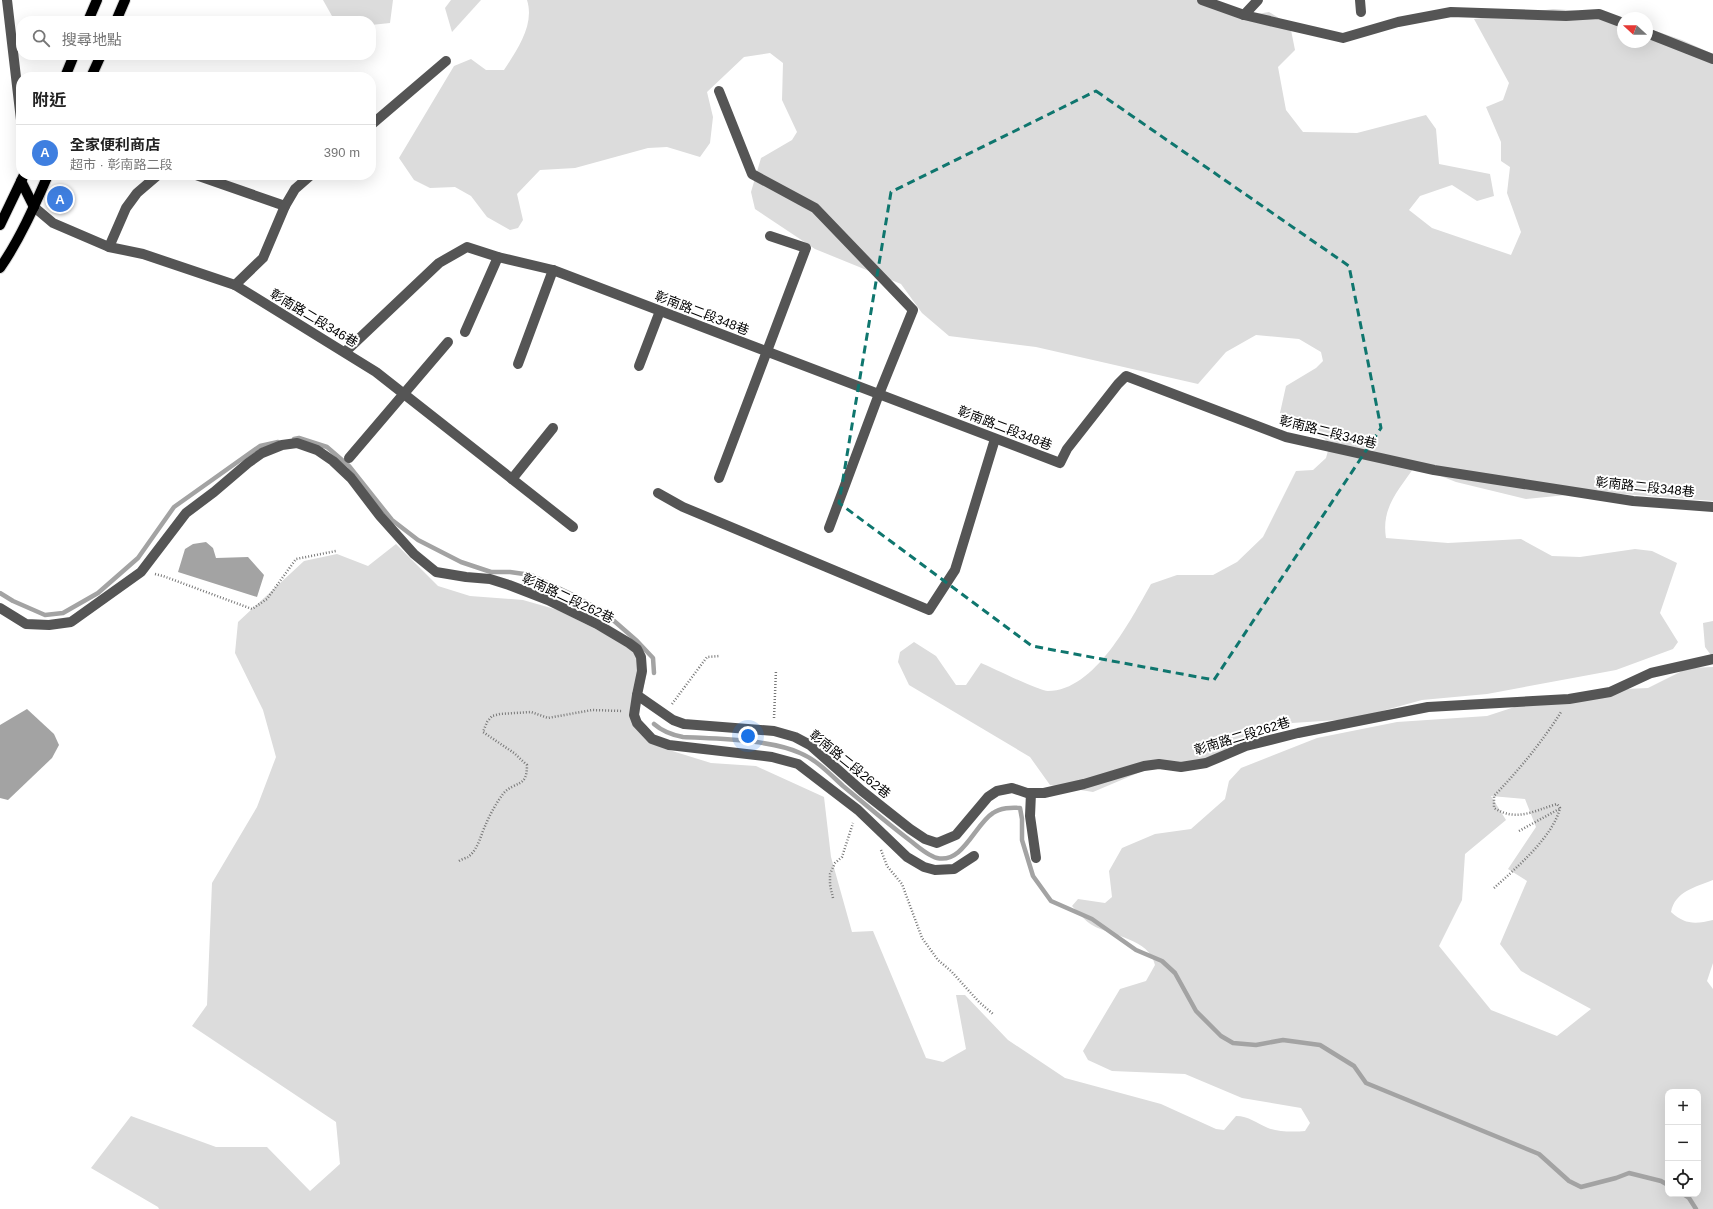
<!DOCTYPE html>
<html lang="zh-TW">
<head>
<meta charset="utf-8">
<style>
	:root { --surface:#fff; --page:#f2f2f2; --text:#222; --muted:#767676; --line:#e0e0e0; --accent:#db2777 }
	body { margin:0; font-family:Helvetica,"Noto Sans TC",sans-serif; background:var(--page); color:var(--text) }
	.controls { position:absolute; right:12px; bottom:12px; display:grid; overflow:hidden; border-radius:8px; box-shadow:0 4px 16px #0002 }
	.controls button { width:36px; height:36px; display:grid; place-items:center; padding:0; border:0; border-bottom:1px solid var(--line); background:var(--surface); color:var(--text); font:20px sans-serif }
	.compass { position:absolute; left:1617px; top:12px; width:36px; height:36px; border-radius:50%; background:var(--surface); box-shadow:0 4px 16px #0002; rotate:291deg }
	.you { position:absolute; left:748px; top:736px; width:14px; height:14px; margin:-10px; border:3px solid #fff; border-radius:50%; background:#1a73e8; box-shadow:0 0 0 6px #1a73e833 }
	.badge { display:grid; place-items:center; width:26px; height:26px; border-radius:50%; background:var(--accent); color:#fff; font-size:13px; font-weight:700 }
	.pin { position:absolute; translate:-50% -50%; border:2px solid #fff; box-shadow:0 1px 4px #0006 }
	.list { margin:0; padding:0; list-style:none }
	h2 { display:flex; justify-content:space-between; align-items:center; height:52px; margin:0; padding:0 16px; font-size:17px }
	h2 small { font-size:13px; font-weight:400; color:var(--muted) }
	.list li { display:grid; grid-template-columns:26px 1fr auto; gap:12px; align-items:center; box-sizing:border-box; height:56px; padding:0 16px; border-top:1px solid var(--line) }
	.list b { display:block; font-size:15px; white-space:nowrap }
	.list p { margin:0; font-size:13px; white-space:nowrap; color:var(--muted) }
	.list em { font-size:13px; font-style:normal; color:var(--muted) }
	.icon { flex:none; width:22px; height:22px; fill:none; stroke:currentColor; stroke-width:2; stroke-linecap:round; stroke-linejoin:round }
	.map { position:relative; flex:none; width:1713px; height:1209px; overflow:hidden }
	.search { position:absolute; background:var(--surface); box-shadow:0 4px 16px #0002; left:16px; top:16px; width:360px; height:44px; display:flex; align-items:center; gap:10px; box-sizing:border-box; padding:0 14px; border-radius:16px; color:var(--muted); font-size:15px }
	.panel { position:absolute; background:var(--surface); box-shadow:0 4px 16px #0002; left:16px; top:72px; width:360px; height:108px; border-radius:16px }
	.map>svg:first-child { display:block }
</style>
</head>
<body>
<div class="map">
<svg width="1713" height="1209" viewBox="0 0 1713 1209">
	<rect width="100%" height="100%" fill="#fff"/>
	<g fill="#dcdcdc" fill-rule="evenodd">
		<path d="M323,0H393L390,23L371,25V21H342L332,16Z"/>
		<path d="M451,0H481L452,32L445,8Z"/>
		<path d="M527,0H1201L1239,17L1269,12L1290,25L1295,50L1278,67L1286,110L1303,132L1357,133L1426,115L1436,129L1439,164L1490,174L1494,196L1477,201L1452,185L1420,196L1409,210L1432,228L1511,255L1521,232L1507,193L1510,167L1501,161V142L1486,107L1503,100L1509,83L1474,19L1553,9L1598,12L1623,21V42H1647V28L1682,40L1713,54V501L1597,492L1526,499L1456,482L1415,466C1399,490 1381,507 1386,538L1448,543L1521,539L1552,556L1580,557L1635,549L1652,551L1677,563L1660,613L1678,642L1673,649L1616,670L1487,694L1422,700L1353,719L1292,723L1259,735L1206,768L1180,763L1145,770L1093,792L1050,785L1030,757L909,685L898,662L900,652L914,642L936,656L956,685H966L981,663C993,668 1039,691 1048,691C1095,691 1131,619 1151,584L1177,575H1213L1237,562L1263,537L1296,471L1313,470L1326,458L1329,447L1325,439L1293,425L1280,413L1286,386L1316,368L1323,361L1321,352L1299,339L1256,335L1226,352L1198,384L1036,347L949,336L922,313L901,284L815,249L755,209L751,192L761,158L792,140L797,132L782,100L783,63L770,53L744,57L707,92L713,117L710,143L700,157L667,147L648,148L575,168L540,170L517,194L523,220L518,228L510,230L487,217L471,196L455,187L430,188L414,180L399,158L454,66L471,59L486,70H504C517,50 535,25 527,0Z"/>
		<path d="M396,544L438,586L470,596L523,600L558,610L625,644L639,656L647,673L637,712L640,723L669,750L711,763L756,766L824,797L831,857L852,932L873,931L926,1058L943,1062L966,1049L956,995H965L1008,1040L1065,1078L1161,1104L1216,1129L1224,1130L1236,1116C1249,1116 1256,1123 1268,1128C1278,1132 1294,1132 1305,1131L1310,1123L1301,1108L1242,1098L1185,1074L1112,1071L1088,1060L1083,1051L1120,989L1146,981L1155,965C1149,938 1113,937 1092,925C1085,921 1078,912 1072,906L1078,899L1105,903L1112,897L1109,871L1122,848L1155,834L1191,829L1225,799L1229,781L1241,768L1317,738L1397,722L1487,716L1530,702L1603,690L1648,688L1688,668L1713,667V880C1696,887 1675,891 1671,912C1685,925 1696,924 1713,920V963L1707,981L1713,989V1209H159L158,1207L91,1168L131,1116L216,1147H267L310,1191L340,1164L336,1122L192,1026L207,1005L212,883L257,807L276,757L263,710L235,653L238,622L304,561L337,554L368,566ZM1491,796L1525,799L1536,827L1508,869L1527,881L1500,944L1521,971L1591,1009L1557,1036L1491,1010L1439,946L1462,900L1465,854L1506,820ZM1668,1092H1698V1194H1668Z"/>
		<path d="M1713,621V658L1705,647L1703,623Z"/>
	</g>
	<g fill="#a3a3a3">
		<path d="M206,542L213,548L216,558L248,557L264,575L257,597L178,572L185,549L193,544Z"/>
		<path d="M27,709L54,734L59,745L52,758L8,800L0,798V725Z"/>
	</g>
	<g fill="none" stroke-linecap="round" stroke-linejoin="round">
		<g stroke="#a3a3a3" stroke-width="4.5">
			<path d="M294,439L299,438L327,447L349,466L392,520L418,540L461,562L491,572H510L531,575L573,595L605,613L637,641L653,658L654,673"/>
			<path d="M0,593L13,601L45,615L63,613L98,593L138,558L174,507L260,446L278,442"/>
			<path d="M654,724C662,731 672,735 683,737C717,739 769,739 800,753C817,760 830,774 843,786C866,805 888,824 912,842C918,847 929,856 937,858C963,864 975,824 993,813C1000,808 1012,807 1020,808L1022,819V840L1033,876L1051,901L1092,919L1136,950L1162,961L1175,973L1196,1011L1221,1036L1233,1043L1256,1045L1283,1040L1320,1045L1354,1066L1366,1083L1539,1154L1569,1181L1581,1187L1616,1178L1629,1173L1661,1181L1668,1185"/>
			<path d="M1683,1194L1689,1198L1696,1209"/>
		</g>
		<defs>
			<g id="major">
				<path d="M88,21L97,0"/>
				<path d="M116,21L125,0"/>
				<path d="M65,77L74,55"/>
				<path d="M91,77L101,55"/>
				<path d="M21,181L34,207"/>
				<path d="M0,225L24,175"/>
				<path d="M0,268C20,239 34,207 48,175"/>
			</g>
		</defs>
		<use href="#major" stroke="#dbdbdb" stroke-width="12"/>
		<g stroke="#777" stroke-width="2.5" stroke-dasharray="1 2" stroke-linecap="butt">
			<path d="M155,574L163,576L252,609L267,599L296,559L336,551"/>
			<path d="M672,704L707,657L719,656"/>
			<path d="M774,718L776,670"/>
			<path d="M1519,831L1559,809"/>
			<path d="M881,850L887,866L902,884L922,938L938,960L951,971L979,1002L993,1014"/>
			<path d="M459,861C462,859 466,858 468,857C478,850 481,834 486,824C490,814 497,802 503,794C515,780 527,789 527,765L514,753L483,732L487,722L492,716L500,714L531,712L548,718L592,710L622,711"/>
			<path d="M1494,888C1516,868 1553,837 1560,808L1557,804C1533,811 1517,822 1494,808V796C1519,770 1542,742 1561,712"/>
			<path d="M833,898L830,885V874L835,863L842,857L853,823"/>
		</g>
		<g stroke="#555" stroke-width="10">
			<path d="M7,0L21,120"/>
			<path d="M1202,0L1244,15L1343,38L1398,22L1451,12L1566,16L1599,14L1623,23"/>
			<path d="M1360,0L1361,12"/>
			<path d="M1244,15L1258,0"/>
			<path d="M1647,33L1713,59"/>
			<path d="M719,91L752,174L815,208L913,310L879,394L829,528"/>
			<path d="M371,125L446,61"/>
			<path d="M196,175L285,206"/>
			<path d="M34,207L53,223L109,247L143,254L235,285L376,372L573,527"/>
			<path d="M109,247L126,208L137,193L158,175"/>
			<path d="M235,285L263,258L285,206L295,189L311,175"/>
			<path d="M465,332L498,257"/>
			<path d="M345,352L439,263L467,247L498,257L553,270L1060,463L1067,449L1118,384L1126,376L1286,437L1434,470L1633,501L1713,507"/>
			<path d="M518,364L553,270"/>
			<path d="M639,366L660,311"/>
			<path d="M349,458L448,342"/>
			<path d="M719,478L806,248L770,236"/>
			<path d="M512,479L553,428"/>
			<path d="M658,493L683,507L929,610L955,570L995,439"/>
			<path d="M0,608L26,624L49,625L71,622L141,572L186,513L214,492L248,463L262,453L282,445L297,443L317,450L333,461L351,478L380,516L414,554L436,572L466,577L490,579L509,585L548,600L597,624L629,643L637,649L641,657L642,671L637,695L673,720L684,724L774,731L795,737L810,745L862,791L910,829L925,839L937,843L956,835L988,797L997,791L1012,788L1027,793H1044L1084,784L1144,766L1159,764L1181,767L1206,763L1246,746L1298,733L1428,707L1569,699L1610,692L1651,673L1713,659"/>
			<path d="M637,695L634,715L637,723L652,739L669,745L772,757L798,764L858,810L907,857L924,867L935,870L954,869L974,856"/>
			<path d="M1031,793L1030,816L1036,858"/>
		</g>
		<use href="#major" stroke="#000" stroke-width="10"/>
	</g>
	<path fill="none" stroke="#0f766e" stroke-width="3" stroke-dasharray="8 5" stroke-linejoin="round" d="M1096,91L1349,266L1381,428L1214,680L1032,646L839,503L891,192Z"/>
	<g text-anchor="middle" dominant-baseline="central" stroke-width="4" stroke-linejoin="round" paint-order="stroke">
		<g font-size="13" fill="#000" stroke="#fff">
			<text transform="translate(702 313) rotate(21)">彰南路二段348巷</text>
			<text transform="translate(314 318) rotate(31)">彰南路二段346巷</text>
			<text transform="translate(1005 428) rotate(21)">彰南路二段348巷</text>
			<text transform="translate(1328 432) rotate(14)">彰南路二段348巷</text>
			<text transform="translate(1645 487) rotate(6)">彰南路二段348巷</text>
			<text transform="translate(568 598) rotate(25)">彰南路二段262巷</text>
			<text transform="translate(1242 736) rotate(-17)">彰南路二段262巷</text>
			<text transform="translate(850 764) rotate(39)">彰南路二段262巷</text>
		</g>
	</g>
</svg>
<div class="controls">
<button>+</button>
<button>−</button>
<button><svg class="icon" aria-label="locate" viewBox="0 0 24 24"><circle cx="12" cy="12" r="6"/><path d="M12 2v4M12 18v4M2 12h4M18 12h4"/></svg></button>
</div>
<svg class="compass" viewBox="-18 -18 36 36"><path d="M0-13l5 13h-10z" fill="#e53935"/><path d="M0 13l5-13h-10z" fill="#767676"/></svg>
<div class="you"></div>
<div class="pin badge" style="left:60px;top:199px;background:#3f7fe0">A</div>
<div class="search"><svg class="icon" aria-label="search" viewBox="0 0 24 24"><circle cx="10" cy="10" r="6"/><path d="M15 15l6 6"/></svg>搜尋地點</div>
<section class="panel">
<h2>附近<small></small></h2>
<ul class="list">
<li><span class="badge" style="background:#3f7fe0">A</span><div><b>全家便利商店</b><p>超市 · 彰南路二段</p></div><em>390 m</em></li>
</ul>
</section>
</div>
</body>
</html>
